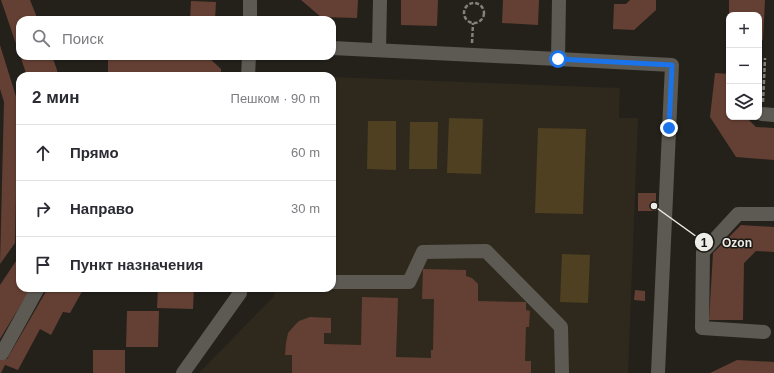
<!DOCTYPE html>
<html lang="ru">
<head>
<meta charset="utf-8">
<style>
	:root { --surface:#fff; --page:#f7f7f7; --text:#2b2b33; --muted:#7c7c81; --line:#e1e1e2 }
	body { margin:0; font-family:Helvetica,sans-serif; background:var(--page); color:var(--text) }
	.controls { position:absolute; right:12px; top:12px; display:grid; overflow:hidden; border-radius:8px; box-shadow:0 1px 3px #0004 }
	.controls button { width:36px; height:36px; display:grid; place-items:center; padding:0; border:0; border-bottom:1px solid var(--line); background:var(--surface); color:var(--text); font:20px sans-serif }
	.stop { position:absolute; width:12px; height:12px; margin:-9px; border:3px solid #1a73e8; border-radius:50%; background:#fff }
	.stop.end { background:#1a73e8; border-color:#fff; box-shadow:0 1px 4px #0008 }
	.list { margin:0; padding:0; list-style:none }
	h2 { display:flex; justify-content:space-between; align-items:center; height:52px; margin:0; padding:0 16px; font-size:17px }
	h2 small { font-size:13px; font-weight:400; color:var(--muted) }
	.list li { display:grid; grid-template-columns:26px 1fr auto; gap:12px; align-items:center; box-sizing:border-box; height:56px; padding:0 16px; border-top:1px solid var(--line) }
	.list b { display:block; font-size:15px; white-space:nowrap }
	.list em { font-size:13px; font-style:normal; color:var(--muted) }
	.icon { flex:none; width:22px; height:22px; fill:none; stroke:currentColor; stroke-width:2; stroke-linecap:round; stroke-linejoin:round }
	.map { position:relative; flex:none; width:774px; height:373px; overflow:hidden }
	.search { position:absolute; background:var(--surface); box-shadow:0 1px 3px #0004; left:16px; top:16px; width:320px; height:44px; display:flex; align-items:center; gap:10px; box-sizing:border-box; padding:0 14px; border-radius:12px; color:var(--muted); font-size:15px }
	.panel { position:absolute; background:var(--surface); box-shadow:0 1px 3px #0004; left:16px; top:72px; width:320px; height:220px; border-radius:12px }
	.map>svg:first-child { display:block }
</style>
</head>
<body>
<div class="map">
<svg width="774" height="373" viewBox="0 0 774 373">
	<rect width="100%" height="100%" fill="#24211b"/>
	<path fill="#2f291d" d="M332,77L620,88L619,118H638L628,373H199L274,296L275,288H332Z"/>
	<g fill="#4e4021">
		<path d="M449,118L483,119L481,174L447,173Z"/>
		<path d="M368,121H396V170L367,169Z"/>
		<path d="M410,122H438L437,169H409Z"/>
		<path d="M538,128L586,129L583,214L535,213Z"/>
		<path d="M562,254L590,255L588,303L560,302Z"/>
	</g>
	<g fill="#643f33">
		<path d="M1,0H30L38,20H20V56H52L57,70L58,76H27Z"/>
		<path d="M301,0H358L357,18L321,17Z"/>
		<path d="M401,0H438L437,26L401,25Z"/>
		<path d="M503,0H539L538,25L502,23Z"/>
		<path d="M630,0H656V10L634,30L613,29L614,4H626Z"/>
		<path d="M729,0H765L763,40L759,39V15H729Z"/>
		<path d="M191,1L216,2L215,20H190Z"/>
		<path d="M0,45L18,103L15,243L0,264L4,102L0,89Z"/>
		<path d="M112,56H207L221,69V76H108V59Z"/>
		<path d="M715,73L729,74V117H746L756,127L774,128V160L736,157L710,117Z"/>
		<rect x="638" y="193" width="18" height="18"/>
		<path d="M741,225L774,227V252L756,251L744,263L743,320H709L713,253Z"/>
		<path d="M20,255V288H31L0,339V285Z"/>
		<path d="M423,269L466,270V276L472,278L478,284V301L526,302V310L530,311L529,327H526L525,361H531V373H292V355H285L286,343L288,333L295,325L299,321L310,317L331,318V333H324V344L361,345L362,297L398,298L396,357L431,358V350H433L434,299H422Z"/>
		<path d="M48,288H84L70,313L63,312L51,335L40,329L18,370L5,365L1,373H0V358L7,359Z"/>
		<path d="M158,288H194L193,309L157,308Z"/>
		<path d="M635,290L645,291V301L634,300Z"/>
		<path d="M127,311H159L158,347H126Z"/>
		<rect x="93" y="350" width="32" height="23"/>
		<path d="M737,360L774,362V373H710Z"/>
	</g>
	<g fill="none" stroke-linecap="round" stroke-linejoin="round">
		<g stroke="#84817c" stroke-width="2.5" stroke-dasharray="4 2" stroke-linecap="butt">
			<circle cx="474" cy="13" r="10"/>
			<path d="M472,43L473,23"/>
			<path d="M763,102L765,58"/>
		</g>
		<g stroke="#5d5a53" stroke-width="14">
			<path d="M250,20V0"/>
			<path d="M332,48L558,59L672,65L658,373"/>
			<path d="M379,50L380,0"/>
			<path d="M558,59L559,0"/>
			<path d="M248,76L249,56"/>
			<path d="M762,114L774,115"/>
			<path d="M332,282H409L423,252L486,251L561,327L562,373"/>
			<path d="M764,332L702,328L703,252L738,214H774"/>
			<path d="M2,353L38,288"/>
			<path d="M183,373L240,293V288"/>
		</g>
	</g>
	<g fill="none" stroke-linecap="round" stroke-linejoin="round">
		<path stroke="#1a73e8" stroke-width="5" d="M558,59L672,65L669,128"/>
	</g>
	<path fill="none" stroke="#eeece8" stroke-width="1.5" d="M654 206L704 242"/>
	<g fill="#eeece8" stroke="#1a1812" stroke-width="1.5">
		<circle cx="654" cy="206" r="4"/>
		<circle cx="704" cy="242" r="10"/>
	</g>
	<g font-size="12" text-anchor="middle" font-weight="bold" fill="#111">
		<text x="704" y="247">1</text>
	</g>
	<g font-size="12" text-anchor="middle" font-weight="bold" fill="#eeece8" stroke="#1a1812" stroke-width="3" stroke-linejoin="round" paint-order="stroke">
		<text x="737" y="247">Ozon</text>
	</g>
</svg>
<div class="controls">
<button>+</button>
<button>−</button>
<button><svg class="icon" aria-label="layers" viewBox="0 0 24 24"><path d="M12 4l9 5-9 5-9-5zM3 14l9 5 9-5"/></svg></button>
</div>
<div class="stop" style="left:558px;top:59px"></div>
<div class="stop end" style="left:669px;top:128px"></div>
<div class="search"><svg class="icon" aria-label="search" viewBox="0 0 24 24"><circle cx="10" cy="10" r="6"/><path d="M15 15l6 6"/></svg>Поиск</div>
<section class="panel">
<h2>2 мин<small>Пешком · 90 m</small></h2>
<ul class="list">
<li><svg class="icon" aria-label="ahead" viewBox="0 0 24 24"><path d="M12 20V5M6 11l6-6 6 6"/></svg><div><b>Прямо</b></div><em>60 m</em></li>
<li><svg class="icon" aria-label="right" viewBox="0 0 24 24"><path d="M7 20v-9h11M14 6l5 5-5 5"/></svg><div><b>Направо</b></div><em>30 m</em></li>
<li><svg class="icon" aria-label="arrive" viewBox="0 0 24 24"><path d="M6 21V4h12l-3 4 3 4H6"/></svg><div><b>Пункт назначения</b></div></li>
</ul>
</section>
</div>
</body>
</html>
